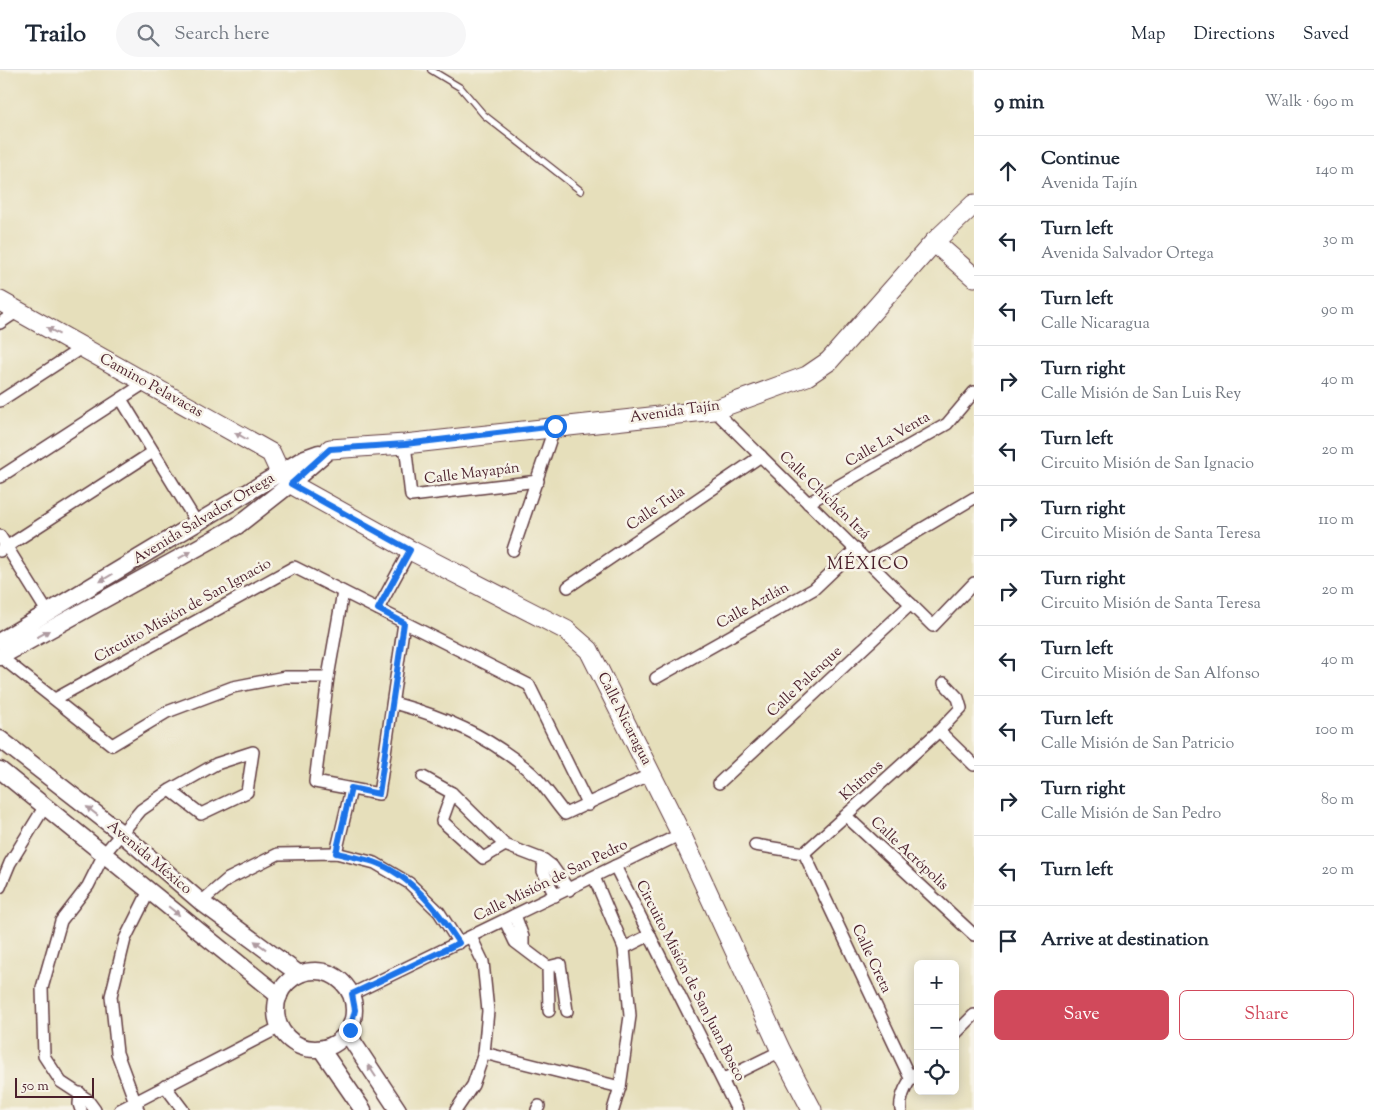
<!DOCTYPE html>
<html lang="en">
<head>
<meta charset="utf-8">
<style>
	:root { --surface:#fff; --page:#f6f6f7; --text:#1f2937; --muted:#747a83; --line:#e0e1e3; --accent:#d1495b }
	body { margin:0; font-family:"Sorts Mill Goudy",serif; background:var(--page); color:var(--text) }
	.controls { position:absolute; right:15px; bottom:15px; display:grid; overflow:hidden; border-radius:8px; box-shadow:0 2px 12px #0003 }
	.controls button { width:45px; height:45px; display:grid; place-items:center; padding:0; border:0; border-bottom:1px solid var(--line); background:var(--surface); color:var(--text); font:25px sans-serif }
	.scale { position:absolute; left:15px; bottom:12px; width:79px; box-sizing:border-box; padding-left:5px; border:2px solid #4a1f2b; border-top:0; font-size:14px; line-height:18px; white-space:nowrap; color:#4a1f2b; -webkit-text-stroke:4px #f7f3e8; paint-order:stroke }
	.stop { position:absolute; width:15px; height:15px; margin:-11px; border:4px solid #1a73e8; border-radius:50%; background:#fff }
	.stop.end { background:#1a73e8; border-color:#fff; box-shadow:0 1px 5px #0008 }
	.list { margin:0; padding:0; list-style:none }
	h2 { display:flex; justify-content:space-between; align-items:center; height:65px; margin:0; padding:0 20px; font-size:21px }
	h2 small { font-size:16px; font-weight:400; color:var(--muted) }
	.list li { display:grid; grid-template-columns:32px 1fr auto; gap:15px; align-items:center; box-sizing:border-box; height:70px; padding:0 20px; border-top:1px solid var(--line) }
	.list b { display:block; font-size:19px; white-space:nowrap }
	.list p { margin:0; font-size:16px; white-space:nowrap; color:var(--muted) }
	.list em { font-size:16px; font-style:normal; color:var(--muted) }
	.actions { display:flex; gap:10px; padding:15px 20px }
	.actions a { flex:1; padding:11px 0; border:1px solid var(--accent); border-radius:8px; text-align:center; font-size:18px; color:var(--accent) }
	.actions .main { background:var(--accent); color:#fff }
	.icon { flex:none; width:28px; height:28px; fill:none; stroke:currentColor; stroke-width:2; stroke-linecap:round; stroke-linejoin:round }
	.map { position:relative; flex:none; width:974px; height:1040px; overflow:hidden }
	header { display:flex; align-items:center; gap:30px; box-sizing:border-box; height:70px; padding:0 25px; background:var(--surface); border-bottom:1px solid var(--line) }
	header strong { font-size:24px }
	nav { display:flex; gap:28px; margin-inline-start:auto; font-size:18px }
	.search { width:350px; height:45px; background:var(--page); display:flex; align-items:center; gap:12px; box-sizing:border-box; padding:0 18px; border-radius:28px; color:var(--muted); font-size:19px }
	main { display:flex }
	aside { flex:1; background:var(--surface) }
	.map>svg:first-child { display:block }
</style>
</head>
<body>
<header>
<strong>Trailo</strong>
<div class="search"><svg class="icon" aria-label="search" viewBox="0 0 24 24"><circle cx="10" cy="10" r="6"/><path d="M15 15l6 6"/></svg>Search here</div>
<nav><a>Map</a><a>Directions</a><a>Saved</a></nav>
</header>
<main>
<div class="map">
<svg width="974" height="1040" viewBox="0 0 974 1040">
	<rect width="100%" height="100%" fill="#f7f3e8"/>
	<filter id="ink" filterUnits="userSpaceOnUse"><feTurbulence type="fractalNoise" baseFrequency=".02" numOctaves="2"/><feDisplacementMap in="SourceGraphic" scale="10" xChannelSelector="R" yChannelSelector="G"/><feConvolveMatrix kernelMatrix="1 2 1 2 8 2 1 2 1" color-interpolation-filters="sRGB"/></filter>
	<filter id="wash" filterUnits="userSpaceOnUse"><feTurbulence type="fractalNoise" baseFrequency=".0096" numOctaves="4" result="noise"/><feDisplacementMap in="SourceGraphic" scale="20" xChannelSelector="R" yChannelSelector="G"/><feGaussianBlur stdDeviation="1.12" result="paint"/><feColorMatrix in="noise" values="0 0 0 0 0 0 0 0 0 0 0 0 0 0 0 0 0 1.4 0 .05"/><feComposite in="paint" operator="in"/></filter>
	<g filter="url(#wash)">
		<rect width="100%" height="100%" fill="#e6dfbb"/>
	</g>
	<g filter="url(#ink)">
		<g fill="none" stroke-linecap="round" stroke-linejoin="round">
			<defs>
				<path id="lane" d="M431,0L461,18L484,45L581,121"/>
				<g id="street">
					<path d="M0,253L18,241"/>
					<path d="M121,329L197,453"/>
					<path d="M0,331L83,277"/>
					<path d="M714,340L933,556L974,513"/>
					<path d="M405,374L411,426L538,411"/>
					<path d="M0,407L145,313"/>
					<path d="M808,433L947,354L974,322"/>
					<path d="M0,466L48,543"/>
					<path d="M513,480L555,356"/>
					<path d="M0,481L153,382"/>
					<path d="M868,491L974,428"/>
					<path d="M568,517L761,386"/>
					<path d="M343,522L328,607L315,712L379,724L404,553"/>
					<path d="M378,539L410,480"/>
					<path d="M1,587L112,675L167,642L233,617L285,607H328"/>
					<path d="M656,608L814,519L856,479"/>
					<path d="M55,629L294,497L529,615L588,735"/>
					<path d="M394,633C444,647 487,665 528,700C542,711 553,730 565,744L651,704"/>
					<path d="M939,661L974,695"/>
					<path d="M423,707L452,723L505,775L544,790L552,796L569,820"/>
					<path d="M719,713L911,534"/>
					<path d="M452,723L442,751L483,788L505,775"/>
					<path d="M846,746L974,865"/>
					<path d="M755,775L804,783"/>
					<path d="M336,783L351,719"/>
					<path d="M804,783L910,1008"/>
					<path d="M804,783L939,661L961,638L958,628L944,613"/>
					<path d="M544,790L543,801L555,826"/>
					<path d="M615,796L737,1040"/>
					<path d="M594,807L624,878L630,946L620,1017L613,1040"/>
					<path d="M0,817L10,793L45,736"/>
					<path d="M201,832L228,809L278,784L336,783L375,793L409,813L439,842L459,873"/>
					<path d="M515,845L523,867V877"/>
					<path d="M505,851L515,872L548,897L560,894L567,941"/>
					<path d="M624,878L650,865"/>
					<path d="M548,897L549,941"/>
					<path d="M352,924L681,764"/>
					<path d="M955,964L974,945"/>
					<path d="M484,983L620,1017"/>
					<path d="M724,1009L781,981"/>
					<path d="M165,1016L183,1040"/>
					<path d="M80,1023L79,1034L81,1040"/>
					<path d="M95,1040L87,1029L61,1012L44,986L42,918L61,851L88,816L104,784L141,740L170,720L216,694L253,682L247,722L201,744L170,720"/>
					<path d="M120,1040L280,957"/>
					<path d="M138,1040L117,983L111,926L125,869L149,821"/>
					<path d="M456,1040L473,1015L484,983L488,941L483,892L471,867"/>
					<path d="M537,1040L539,1036"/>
					<path d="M901,1040C899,1027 908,1010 918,1001"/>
				</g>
				<g id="secondary">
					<path d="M0,571L305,388L319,383"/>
					<path d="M0,587L237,456L284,419L330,379"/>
					<path d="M0,669L121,763L201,832L299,904"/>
					<path d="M0,700L279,926"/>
					<circle cx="315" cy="940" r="39"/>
					<path d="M350,960L353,972L398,1040"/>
					<path d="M321,979L363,1040"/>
				</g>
				<g id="primary">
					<path d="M934,172L974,207"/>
					<path d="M0,231L271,383L277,396L291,414L410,480L566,560L589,580L681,764L781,981L812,1040"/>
					<path d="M330,379L405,374L714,340L807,306L829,291L934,172L974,134"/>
				</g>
			</defs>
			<use href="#lane" stroke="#613c41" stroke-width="8"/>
			<use href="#street" stroke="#613c41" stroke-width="14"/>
			<use href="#secondary" stroke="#613c41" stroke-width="19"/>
			<use href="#primary" stroke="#613c41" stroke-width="21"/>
			<use href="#lane" stroke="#fff" stroke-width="5.5"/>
			<use href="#street" stroke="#fff" stroke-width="11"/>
			<use href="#secondary" stroke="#fff" stroke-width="16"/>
			<use href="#primary" stroke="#fff" stroke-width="19"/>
		</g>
		<defs><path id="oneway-solid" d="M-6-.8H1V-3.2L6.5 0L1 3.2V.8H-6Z" transform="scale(1.25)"/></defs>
		<g fill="#ae9aa0">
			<use href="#oneway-solid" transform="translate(53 261) rotate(-151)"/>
			<use href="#oneway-solid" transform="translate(241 366) rotate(-150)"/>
			<use href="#oneway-solid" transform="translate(185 485) rotate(-29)"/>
			<use href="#oneway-solid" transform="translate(106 508) rotate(149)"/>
			<use href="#oneway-solid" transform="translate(43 564) rotate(-29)"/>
			<use href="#oneway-solid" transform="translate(92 741) rotate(-142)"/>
			<use href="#oneway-solid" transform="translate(174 841) rotate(39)"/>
			<use href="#oneway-solid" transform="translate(260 875) rotate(-144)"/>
			<use href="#oneway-solid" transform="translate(372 1001) rotate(-123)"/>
		</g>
	</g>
	<g fill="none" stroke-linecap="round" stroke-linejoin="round" filter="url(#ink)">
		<path stroke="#1a73e8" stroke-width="6" d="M350,960L355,940L352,924L459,873C438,841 411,805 374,792C362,788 348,786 336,783L351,718L379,724L404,553L378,539L410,480L291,414L330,379L405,374L555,356"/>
	</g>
	<g text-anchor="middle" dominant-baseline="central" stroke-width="5" stroke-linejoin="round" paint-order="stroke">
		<g font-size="15" fill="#4a1f2b" stroke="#f7f3e8">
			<text transform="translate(151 316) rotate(29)">Camino Pelavacas</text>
			<text transform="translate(675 342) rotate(-8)">Avenida Tajín</text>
			<text transform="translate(888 370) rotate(-30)">Calle La Venta</text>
			<text transform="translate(472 404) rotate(-7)">Calle Mayapán</text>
			<text transform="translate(824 426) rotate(44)">Calle Chichén Itzá</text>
			<text transform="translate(656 439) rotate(-34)">Calle Tula</text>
			<text transform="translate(204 449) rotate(-31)">Avenida Salvador Ortega</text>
			<text transform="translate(753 536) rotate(-29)">Calle Aztlán</text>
			<text transform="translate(183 541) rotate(-29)">Circuito Misión de San Ignacio</text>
			<text transform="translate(805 612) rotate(-43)">Calle Palenque</text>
			<text transform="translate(624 649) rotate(63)">Calle Nicaragua</text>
			<text transform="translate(862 711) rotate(-42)">Khitnos</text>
			<text transform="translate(909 784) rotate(43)">Calle Acrópolis</text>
			<text transform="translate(149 788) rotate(40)">Avenida México</text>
			<text transform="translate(551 811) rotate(-26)">Calle Misión de San Pedro</text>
			<text transform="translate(871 889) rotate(65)">Calle Creta</text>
			<text transform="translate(690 911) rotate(63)">Circuito Misión de San Juan Bosco</text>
		</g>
		<g font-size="18" letter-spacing="1" fill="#4a1f2b" stroke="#f7f3e8">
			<text x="868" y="495">MÉXICO</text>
		</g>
	</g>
</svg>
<div class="controls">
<button>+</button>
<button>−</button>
<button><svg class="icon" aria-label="locate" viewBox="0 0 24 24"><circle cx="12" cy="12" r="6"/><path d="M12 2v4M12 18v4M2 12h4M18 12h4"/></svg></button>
</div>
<div class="scale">50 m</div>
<div class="stop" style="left:555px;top:356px"></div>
<div class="stop end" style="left:350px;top:960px"></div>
</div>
<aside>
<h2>9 min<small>Walk · 690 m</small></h2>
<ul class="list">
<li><svg class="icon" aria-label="ahead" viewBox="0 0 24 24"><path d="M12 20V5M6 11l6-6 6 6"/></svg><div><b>Continue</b><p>Avenida Tajín</p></div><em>140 m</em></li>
<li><svg class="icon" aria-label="left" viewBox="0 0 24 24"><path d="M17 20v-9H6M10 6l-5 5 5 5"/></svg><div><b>Turn left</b><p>Avenida Salvador Ortega</p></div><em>30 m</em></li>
<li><svg class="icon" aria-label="left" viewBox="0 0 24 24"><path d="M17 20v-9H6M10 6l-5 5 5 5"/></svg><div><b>Turn left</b><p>Calle Nicaragua</p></div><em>90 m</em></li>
<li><svg class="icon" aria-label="right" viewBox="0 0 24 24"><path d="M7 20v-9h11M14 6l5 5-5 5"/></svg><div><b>Turn right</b><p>Calle Misión de San Luis Rey</p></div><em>40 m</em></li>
<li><svg class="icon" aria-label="left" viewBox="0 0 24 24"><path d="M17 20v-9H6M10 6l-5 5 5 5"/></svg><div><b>Turn left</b><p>Circuito Misión de San Ignacio</p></div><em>20 m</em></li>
<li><svg class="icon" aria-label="right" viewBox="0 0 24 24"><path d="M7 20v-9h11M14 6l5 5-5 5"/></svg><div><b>Turn right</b><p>Circuito Misión de Santa Teresa</p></div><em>110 m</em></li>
<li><svg class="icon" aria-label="right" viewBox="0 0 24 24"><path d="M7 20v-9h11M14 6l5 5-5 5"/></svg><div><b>Turn right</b><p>Circuito Misión de Santa Teresa</p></div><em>20 m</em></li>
<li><svg class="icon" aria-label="left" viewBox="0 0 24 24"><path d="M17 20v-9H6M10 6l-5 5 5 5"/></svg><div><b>Turn left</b><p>Circuito Misión de San Alfonso</p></div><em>40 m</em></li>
<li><svg class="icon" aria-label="left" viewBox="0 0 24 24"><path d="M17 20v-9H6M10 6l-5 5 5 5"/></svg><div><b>Turn left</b><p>Calle Misión de San Patricio</p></div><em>100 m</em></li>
<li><svg class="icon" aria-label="right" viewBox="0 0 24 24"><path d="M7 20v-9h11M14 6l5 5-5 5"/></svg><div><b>Turn right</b><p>Calle Misión de San Pedro</p></div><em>80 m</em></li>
<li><svg class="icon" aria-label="left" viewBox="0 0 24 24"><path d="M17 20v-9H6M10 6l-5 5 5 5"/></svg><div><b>Turn left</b></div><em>20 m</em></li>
<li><svg class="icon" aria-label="arrive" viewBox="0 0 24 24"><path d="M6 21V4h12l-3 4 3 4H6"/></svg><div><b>Arrive at destination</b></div></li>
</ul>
<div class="actions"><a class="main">Save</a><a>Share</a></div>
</aside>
</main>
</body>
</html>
